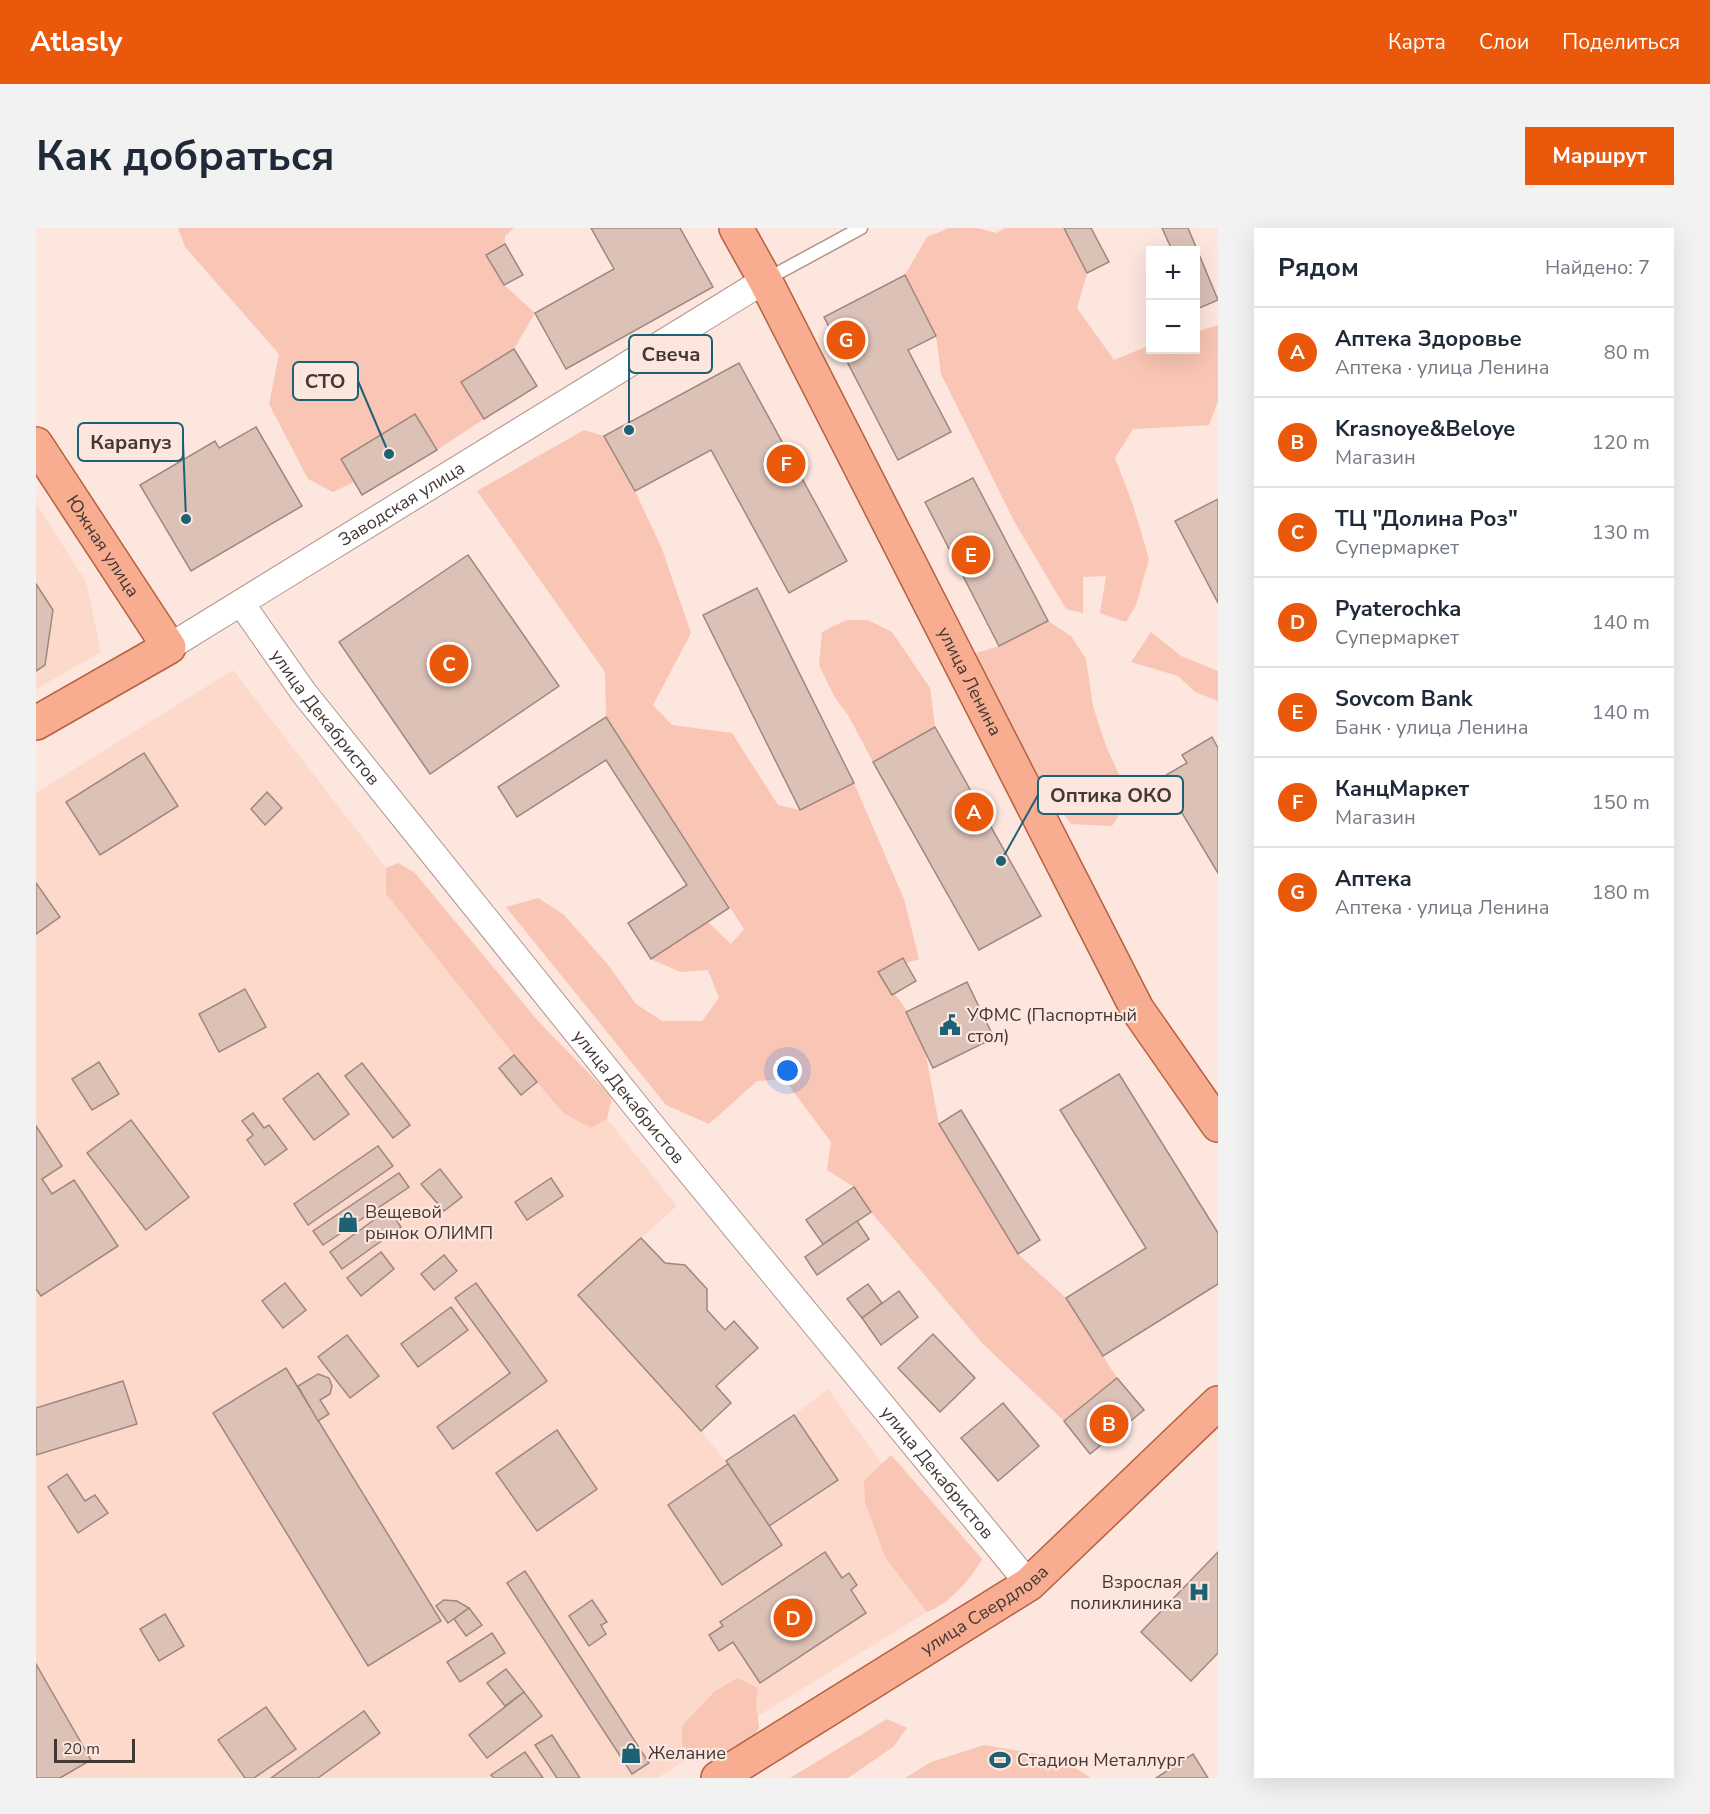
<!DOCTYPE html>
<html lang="ru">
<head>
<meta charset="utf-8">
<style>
	:root { --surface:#fff; --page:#f2f2f3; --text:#1f2937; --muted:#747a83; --line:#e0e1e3; --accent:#ea580c }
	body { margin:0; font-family:"Nunito Sans",sans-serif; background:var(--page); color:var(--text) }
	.controls { position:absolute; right:18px; top:18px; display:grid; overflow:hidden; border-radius:0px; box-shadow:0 6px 24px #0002 }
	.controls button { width:54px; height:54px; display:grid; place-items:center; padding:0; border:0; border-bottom:2px solid var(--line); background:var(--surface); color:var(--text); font:30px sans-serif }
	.scale { position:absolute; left:18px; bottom:15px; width:81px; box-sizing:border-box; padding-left:6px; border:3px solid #433834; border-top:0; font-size:16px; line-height:21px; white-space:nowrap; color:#433834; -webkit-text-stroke:4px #fde6de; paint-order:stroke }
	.you { position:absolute; left:752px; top:843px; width:21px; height:21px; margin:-15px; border:4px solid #fff; border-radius:50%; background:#1a73e8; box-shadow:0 0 0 9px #1a73e833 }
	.badge { display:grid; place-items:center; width:39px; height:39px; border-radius:50%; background:var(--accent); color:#fff; font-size:20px; font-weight:700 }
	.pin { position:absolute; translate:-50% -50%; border:3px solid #fff; box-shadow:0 2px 6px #0006 }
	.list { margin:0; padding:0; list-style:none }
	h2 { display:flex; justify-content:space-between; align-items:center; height:78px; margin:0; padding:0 24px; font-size:26px }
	h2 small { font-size:20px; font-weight:400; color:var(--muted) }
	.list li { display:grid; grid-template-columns:39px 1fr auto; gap:18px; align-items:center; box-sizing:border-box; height:90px; padding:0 24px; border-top:2px solid var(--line) }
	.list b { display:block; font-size:22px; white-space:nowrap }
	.list p { margin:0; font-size:20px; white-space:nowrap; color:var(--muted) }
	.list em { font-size:20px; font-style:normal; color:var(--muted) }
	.map { position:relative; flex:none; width:1182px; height:1550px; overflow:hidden; border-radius:0px }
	header { display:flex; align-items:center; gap:36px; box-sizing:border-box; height:84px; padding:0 30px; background:var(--accent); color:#fff }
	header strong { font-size:28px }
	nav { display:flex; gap:33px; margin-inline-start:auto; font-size:21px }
	.intro { display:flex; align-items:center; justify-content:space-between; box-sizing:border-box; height:144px; padding:0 36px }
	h1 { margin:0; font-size:42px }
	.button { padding:15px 27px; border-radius:0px; background:var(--accent); color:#fff; font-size:21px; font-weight:700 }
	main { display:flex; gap:36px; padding:0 36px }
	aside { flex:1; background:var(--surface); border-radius:0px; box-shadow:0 6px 24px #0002 }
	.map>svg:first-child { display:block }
</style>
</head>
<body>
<header>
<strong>Atlasly</strong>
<nav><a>Карта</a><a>Слои</a><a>Поделиться</a></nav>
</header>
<div class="intro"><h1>Как добраться</h1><a class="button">Маршрут</a></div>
<main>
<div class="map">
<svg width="1182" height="1550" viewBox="0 0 1182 1550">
	<rect width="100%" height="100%" fill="#fde6de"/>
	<g fill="#fdd9cc">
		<path d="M0,275L50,354L65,424L0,461Z"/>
		<path d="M197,442L350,640V666L478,827L527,885L555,900L571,891L641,978L542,1067L665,1203L690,1233L758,1187L792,1161L846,1236L828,1253L850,1329L891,1384L621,1550H0V565Z"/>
	</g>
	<g fill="#f9c5b4">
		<path d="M142,0H478L469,8V16L451,27L468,57L499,85L478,121L425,154L448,191L401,222L379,186L305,231L318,254L297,264L272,251L233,176L243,126L149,19Z"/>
		<path d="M913,0H941L960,5L969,0H1028L1051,45L1041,80L1078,132L1114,117V122H1160V104L1182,97V173L1173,197L1097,201L1079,230L1097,277L1113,331L1100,377L1090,394L1064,385L1070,348L1047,349V385L1030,381L978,293L905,146L900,108L869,47L891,9Z"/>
		<path d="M548,202L568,208L599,263L626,321L655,405L617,477L636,497L696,505L742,577L764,582L818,555L868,671L883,731L843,744L885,802L903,896L982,1026L1030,1070L1081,1150L1028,1193L947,1116L835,984L818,959L791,942L795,914L748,851L721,853L673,896L630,877L470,679L502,670L528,687L573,738L600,776L626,793H666L683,770L672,742L644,744L615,731L672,694L695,716L708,701L570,489L569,444L441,263Z"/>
		<path d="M810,392H832L856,404L894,460L899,499L837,534L812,487L799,470L783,437L786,404Z"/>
		<path d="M1012,393L1035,408L1050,431L1057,478L1070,518L1086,553L1089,577L1076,598L1035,596L1011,565L945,442L940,425L963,418Z"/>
		<path d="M1115,404L1145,428L1182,443V473L1159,464L1142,448L1095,434Z"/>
		<path d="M362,635L379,645L502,793L576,869L571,891L555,900L527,885L478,827L350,666V640Z"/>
		<path d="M855,1227L946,1331C934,1352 914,1375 891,1384L849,1329L829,1274L828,1253Z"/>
		<path d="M701,1450L722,1460L720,1475L723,1500C708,1521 697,1528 672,1533L646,1518V1498L678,1464Z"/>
		<path d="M851,1491L871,1500L857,1519L812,1550H754Z"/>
		<path d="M948,1517L1024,1530L1055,1550H869L895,1534Z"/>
	</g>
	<g fill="#dcc1b7" stroke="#a0877e" stroke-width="1.5">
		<path d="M555,0H644L677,59L530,141L499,85L578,41Z"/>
		<path d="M1028,0H1055L1073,34L1051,45Z"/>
		<path d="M1126,0H1152L1182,72L1161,81L1160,77V22H1136Z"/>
		<path d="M469,16L487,47L468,57L450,27Z"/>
		<path d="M869,47L900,108L872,122L915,204L862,232L788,89Z"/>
		<path d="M478,121L501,158L448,191L425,154Z"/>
		<path d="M703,135L811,333L753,365L675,222L599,263L568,208Z"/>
		<path d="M379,186L401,222L326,267L305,231Z"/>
		<path d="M220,199L266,278L155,343L104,257L179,213L183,220Z"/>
		<path d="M937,250L1012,393L963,418L889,274Z"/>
		<path d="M1182,271V375L1139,293Z"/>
		<path d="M432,327L523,458L394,546L303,414Z"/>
		<path d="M0,356L17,382L9,437L0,443Z"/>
		<path d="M721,360L818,555L764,582L667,387Z"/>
		<path d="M570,489L693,680L615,731L592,695L651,657L570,532L481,589L462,559Z"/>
		<path d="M899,499L1005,688L943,722L837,534Z"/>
		<path d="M1176,509L1182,520V645L1125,550L1151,535L1146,527Z"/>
		<path d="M108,525L142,578L64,627L30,574Z"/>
		<path d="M231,564L246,580L229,597L215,581Z"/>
		<path d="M0,655L24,689L0,706Z"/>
		<path d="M867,730L880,753L856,767L842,744Z"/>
		<path d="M931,754L958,810L897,840L870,784Z"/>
		<path d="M209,761L230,799L183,824L163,786Z"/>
		<path d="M478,827L501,854L485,867L463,840Z"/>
		<path d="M63,834L83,866L56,882L36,851Z"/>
		<path d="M326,835L374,897L357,910L309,848Z"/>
		<path d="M282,845L313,886L278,912L247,871Z"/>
		<path d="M1083,846L1182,1005V1056L1067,1128L1030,1070L1110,1020L1024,882Z"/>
		<path d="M925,882L1004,1012L982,1026L903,896Z"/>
		<path d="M217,885L228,900L233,897L251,921L229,937L211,912L217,907L206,893Z"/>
		<path d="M95,892L153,969L110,1002L51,925Z"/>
		<path d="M0,898L26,938L6,951L16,966L38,952L82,1018L5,1068L0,1061Z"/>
		<path d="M342,918L357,938L272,997L258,976Z"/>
		<path d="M404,941L426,969L408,983L385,956Z"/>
		<path d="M363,945L373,959L287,1017L277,1003Z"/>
		<path d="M515,950L527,968L491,992L479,974Z"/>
		<path d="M818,959L835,984L787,1016L770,992Z"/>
		<path d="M353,981L365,999L306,1041L294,1024Z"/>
		<path d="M821,993L833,1011L781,1047L769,1029Z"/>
		<path d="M605,1010L629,1035L649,1037L671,1061V1082L689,1102L698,1093L722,1120L680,1158L695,1175L665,1203L542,1067Z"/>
		<path d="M345,1024L358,1041L325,1068L311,1050Z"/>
		<path d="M408,1027L421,1043L398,1062L385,1046Z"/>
		<path d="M249,1055L270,1082L247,1100L226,1073Z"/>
		<path d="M440,1055L511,1153L417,1221L401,1199L474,1145L419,1070Z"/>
		<path d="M832,1056L846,1075L826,1090L811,1071Z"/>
		<path d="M863,1063L882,1089L845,1117L826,1090Z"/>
		<path d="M415,1079L432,1102L382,1139L365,1116Z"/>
		<path d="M897,1106L939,1150L904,1184L862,1140Z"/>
		<path d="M311,1107L343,1148L314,1170L282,1129Z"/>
		<path d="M250,1140L405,1393L332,1438L177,1185Z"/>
		<path d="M282,1146L293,1150L296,1158L294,1166L284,1172L293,1186L282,1193L262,1158Z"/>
		<path d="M1081,1150L1108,1182L1054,1226L1028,1193Z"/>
		<path d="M87,1153L101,1196L0,1227V1180Z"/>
		<path d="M967,1175L1003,1218L962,1253L925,1210Z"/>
		<path d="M758,1187L802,1252L733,1298L690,1233Z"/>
		<path d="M521,1202L561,1261L501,1303L460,1245Z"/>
		<path d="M692,1236L746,1317L686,1357L632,1277Z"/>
		<path d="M31,1246L49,1273L59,1267L72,1285L42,1305L12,1259Z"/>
		<path d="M789,1324L806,1350L813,1345L821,1357L815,1362L830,1385L724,1455L697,1414L683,1423L673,1407L687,1398L684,1394Z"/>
		<path d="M1182,1324V1425L1155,1453L1105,1404Z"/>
		<path d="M489,1343L613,1535L596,1546L471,1355Z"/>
		<path d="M408,1372L421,1373L433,1380L412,1395L400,1378Z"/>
		<path d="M556,1372L571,1394L565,1397L570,1406L553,1418L533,1388Z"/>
		<path d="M433,1380L446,1397L430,1408L418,1391Z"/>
		<path d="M129,1386L148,1418L123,1433L104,1401Z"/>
		<path d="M456,1405L469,1425L424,1454L411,1434Z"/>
		<path d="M0,1436L55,1532L24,1550H0Z"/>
		<path d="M470,1441L488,1464L469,1478L451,1455Z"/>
		<path d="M488,1464L506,1488L451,1530L433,1507Z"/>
		<path d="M230,1479L260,1521L218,1550H209L182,1512Z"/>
		<path d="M328,1483L344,1505L282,1550H235Z"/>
		<path d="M516,1507L544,1550H521L499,1517Z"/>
		<path d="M489,1524L507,1550H458L455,1547Z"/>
		<path d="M1157,1526L1172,1550H1120Z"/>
	</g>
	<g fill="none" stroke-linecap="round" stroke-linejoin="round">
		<defs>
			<path id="service" d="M731,51L825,0"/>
			<g id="minor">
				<path id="s1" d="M205,375L268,465L612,893L993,1356"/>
				<path id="s2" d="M133,419L729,52"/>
			</g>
			<g id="primary">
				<path id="s3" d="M700,0L729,52L1101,781L1182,897"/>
				<path id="s4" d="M0,216L133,419L0,495"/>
				<path id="s5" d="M682,1550L993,1356L1182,1175"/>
			</g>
		</defs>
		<use href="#service" stroke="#af948b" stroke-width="15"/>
		<use href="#minor" stroke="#af948b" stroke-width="28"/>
		<use href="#primary" stroke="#b66041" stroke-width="36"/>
		<use href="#service" stroke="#fff" stroke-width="12"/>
		<use href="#minor" stroke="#fff" stroke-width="26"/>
		<use href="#primary" stroke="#f8ad91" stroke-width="33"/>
	</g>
	<defs>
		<symbol id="civic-bare" viewBox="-9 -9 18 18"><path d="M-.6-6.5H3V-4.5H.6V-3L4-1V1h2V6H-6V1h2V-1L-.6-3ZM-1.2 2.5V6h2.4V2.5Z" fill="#1d6174" stroke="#fde6de" stroke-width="2.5" paint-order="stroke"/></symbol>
		<symbol id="shop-bare" viewBox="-9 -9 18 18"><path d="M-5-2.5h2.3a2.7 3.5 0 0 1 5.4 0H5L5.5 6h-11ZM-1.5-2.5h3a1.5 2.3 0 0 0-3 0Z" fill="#1d6174" stroke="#fde6de" stroke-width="2.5" paint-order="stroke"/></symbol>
		<symbol id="hospital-bare" viewBox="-9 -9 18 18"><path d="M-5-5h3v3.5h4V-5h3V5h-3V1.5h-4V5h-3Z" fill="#1d6174" stroke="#fde6de" stroke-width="2.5" paint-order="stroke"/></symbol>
		<symbol id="stadium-bare" viewBox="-9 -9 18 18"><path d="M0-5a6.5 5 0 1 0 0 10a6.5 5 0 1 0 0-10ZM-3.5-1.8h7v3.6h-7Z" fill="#1d6174" stroke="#fde6de" stroke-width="2.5" paint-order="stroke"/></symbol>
	</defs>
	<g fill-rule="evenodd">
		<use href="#civic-bare" x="899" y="782" width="30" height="30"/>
		<use href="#shop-bare" x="297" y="979" width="30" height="30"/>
		<use href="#hospital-bare" x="1148" y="1349" width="30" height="30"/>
		<use href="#shop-bare" x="580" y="1510" width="30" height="30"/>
		<use href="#stadium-bare" x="949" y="1517" width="30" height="30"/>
	</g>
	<g text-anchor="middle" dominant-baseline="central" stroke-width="4.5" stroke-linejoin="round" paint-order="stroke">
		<g font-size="18" fill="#433834" stroke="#fde6de">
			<text stroke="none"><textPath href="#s2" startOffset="273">Заводская улица</textPath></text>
			<text stroke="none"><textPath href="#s4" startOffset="122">Южная улица</textPath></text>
			<text stroke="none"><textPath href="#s3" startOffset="510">улица Ленина</textPath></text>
			<text stroke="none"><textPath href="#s1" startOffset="142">улица Декабристов</textPath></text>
			<text stroke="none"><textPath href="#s1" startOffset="628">улица Декабристов</textPath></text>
			<text stroke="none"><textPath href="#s1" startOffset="1114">улица Декабристов</textPath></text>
			<text stroke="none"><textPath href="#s5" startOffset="315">улица Свердлова</textPath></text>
		</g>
		<g font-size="18" fill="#433834" stroke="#fde6de" text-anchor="start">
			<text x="931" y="787">УФМС (Паспортный<tspan x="931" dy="21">стол)</tspan></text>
			<text x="329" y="984">Вещевой<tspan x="329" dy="21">рынок ОЛИМП</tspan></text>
			<text x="1146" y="1354" text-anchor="end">Взрослая<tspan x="1146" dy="21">поликлиника</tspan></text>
			<text x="612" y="1525">Желание</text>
			<text x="981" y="1532">Стадион Металлург</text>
		</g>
	</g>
	<path fill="none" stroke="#1d6174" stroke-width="2" d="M593 202L593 126M353 226L322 153M150 291L147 214M965 633L1002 567"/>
	<g fill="#1d6174" stroke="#fde6de" stroke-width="2">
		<circle cx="593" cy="202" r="6"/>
		<circle cx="353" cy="226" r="6"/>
		<circle cx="150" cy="291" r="6"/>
		<circle cx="965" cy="633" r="6"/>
	</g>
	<g fill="#fde6de" stroke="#1d6174" stroke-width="2">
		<rect x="593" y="107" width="83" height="38" rx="6"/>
		<rect x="257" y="134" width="65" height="38" rx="6"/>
		<rect x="42" y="195" width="105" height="38" rx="6"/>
		<rect x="1002" y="548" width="145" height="38" rx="6"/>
	</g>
	<g font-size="20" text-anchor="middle" font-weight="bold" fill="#433834">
		<text x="635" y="133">Свеча</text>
		<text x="289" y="160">СТО</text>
		<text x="95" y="221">Карапуз</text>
		<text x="1075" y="574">Оптика ОКО</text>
	</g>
</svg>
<div class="controls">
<button>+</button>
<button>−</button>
</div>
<div class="scale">20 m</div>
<div class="you"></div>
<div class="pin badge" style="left:938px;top:584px">A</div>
<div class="pin badge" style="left:1073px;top:1196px">B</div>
<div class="pin badge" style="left:413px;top:436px">C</div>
<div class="pin badge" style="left:757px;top:1390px">D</div>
<div class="pin badge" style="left:935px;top:327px">E</div>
<div class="pin badge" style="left:750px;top:236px">F</div>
<div class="pin badge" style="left:810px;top:112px">G</div>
</div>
<aside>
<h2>Рядом<small>Найдено: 7</small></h2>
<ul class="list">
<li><span class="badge">A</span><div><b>Аптека Здоровье</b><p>Аптека · улица Ленина</p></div><em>80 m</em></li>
<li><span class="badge">B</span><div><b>Krasnoye&amp;Beloye</b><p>Магазин</p></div><em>120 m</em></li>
<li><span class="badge">C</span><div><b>ТЦ &quot;Долина Роз&quot;</b><p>Супермаркет</p></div><em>130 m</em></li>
<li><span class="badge">D</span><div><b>Pyaterochka</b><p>Супермаркет</p></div><em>140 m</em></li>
<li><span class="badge">E</span><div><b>Sovcom Bank</b><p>Банк · улица Ленина</p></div><em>140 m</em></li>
<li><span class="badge">F</span><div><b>КанцМаркет</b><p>Магазин</p></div><em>150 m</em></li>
<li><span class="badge">G</span><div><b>Аптека</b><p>Аптека · улица Ленина</p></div><em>180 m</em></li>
</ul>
</aside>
</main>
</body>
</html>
